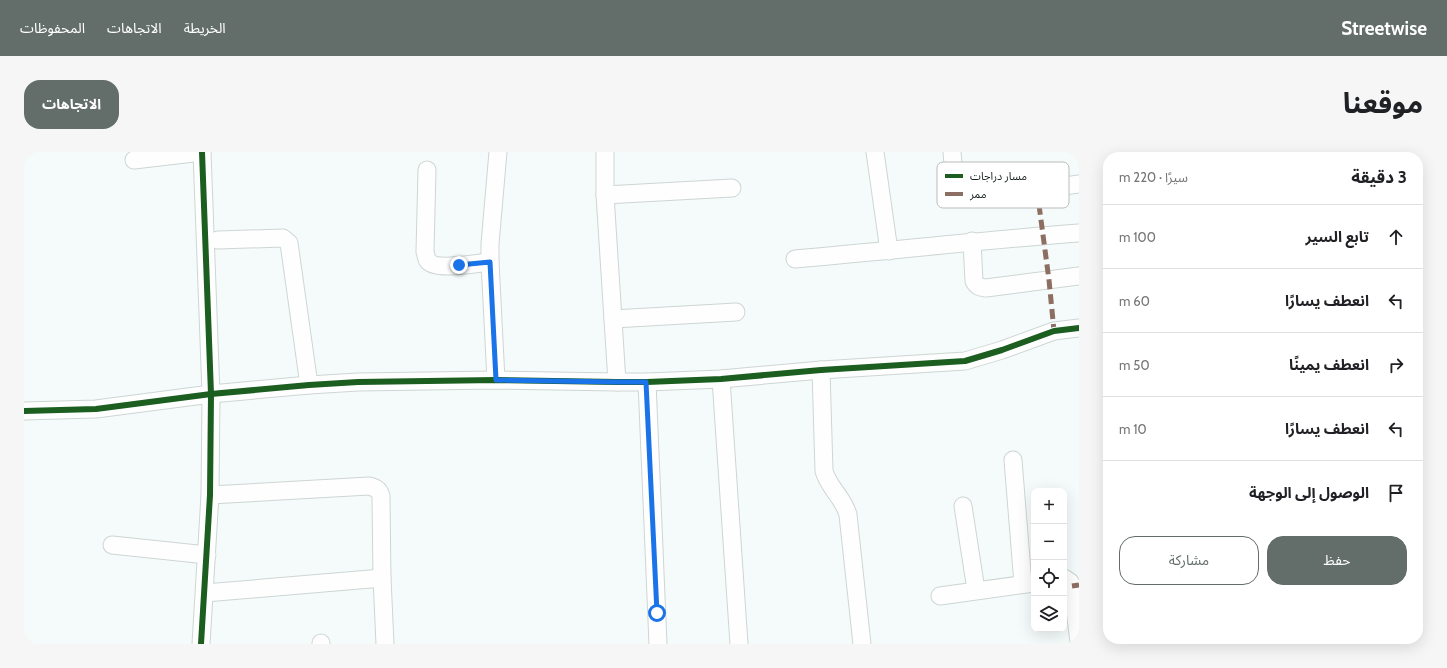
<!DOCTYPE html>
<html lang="ar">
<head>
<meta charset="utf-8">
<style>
	:root { --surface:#fff; --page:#f6f6f6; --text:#202124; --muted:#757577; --line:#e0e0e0; --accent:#636d6a }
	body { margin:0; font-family:Cabin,"Noto Sans Arabic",sans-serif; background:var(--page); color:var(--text); direction:rtl }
	.controls { position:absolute; right:12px; bottom:12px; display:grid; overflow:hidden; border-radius:8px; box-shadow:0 4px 16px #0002 }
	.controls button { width:36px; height:36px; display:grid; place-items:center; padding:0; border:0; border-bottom:1px solid var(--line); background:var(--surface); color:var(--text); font:20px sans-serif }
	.stop { position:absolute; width:12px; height:12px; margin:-9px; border:3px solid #1a73e8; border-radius:50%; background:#fff }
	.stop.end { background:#1a73e8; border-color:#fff; box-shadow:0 1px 4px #0008 }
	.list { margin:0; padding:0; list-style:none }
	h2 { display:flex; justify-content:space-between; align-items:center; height:52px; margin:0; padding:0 16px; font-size:17px }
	h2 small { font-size:13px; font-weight:400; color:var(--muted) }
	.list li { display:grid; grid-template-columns:26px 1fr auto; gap:12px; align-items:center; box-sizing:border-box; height:64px; padding:0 16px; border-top:1px solid var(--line) }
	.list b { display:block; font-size:15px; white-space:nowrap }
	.list em { font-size:13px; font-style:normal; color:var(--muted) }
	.actions { display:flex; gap:8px; padding:12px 16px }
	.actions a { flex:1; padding:9px 0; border:1px solid var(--accent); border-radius:16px; text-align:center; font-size:14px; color:var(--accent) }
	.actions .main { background:var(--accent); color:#fff }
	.icon { flex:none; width:22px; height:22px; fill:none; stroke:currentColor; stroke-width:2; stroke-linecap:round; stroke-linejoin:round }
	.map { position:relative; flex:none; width:1055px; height:492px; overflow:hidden; direction:ltr; border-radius:16px }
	header { display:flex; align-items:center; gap:24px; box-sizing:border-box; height:56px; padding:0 20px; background:var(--accent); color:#fff }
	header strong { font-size:19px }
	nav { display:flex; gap:22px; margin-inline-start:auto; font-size:14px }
	.intro { display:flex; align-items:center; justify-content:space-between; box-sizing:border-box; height:96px; padding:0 24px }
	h1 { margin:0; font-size:28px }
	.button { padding:10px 18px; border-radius:16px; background:var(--accent); color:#fff; font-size:14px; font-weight:700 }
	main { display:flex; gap:24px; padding:0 24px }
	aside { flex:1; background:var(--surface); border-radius:16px; box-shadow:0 4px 16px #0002 }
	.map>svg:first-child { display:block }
</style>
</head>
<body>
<header>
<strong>Streetwise</strong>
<nav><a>الخريطة</a><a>الاتجاهات</a><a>المحفوظات</a></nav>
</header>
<div class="intro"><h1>موقعنا</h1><a class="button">الاتجاهات</a></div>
<main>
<aside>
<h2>3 دقيقة<small>سيرًا · 220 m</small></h2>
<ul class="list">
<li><svg class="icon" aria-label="ahead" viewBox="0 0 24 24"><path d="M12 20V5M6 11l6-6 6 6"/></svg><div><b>تابع السير</b></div><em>100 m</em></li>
<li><svg class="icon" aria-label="left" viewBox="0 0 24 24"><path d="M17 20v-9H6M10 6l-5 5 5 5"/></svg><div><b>انعطف يسارًا</b></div><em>60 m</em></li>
<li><svg class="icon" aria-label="right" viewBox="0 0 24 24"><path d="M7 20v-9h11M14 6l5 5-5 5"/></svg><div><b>انعطف يمينًا</b></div><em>50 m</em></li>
<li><svg class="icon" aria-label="left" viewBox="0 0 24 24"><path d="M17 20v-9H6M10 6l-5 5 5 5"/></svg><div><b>انعطف يسارًا</b></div><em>10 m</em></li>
<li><svg class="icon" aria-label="arrive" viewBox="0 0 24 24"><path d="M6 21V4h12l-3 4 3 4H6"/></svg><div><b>الوصول إلى الوجهة</b></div></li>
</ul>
<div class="actions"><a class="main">حفظ</a><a>مشاركة</a></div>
</aside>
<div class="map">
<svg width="1055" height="492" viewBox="0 0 1055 492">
	<rect width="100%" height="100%" fill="#f5fbfa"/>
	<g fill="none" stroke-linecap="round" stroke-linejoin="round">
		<defs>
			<g id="street">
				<path d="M581,0V43L593,230"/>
				<path d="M851,0L865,99"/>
				<path d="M928,0L931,35L934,40L939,43L1013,38L1055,32"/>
				<path d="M110,8L178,0"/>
				<path d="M403,18L401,100C402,102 402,107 404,109C412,119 453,111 466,110"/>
				<path d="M581,43L708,36"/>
				<path d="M194,88L259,86L265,91L285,233"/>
				<path d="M948,89L950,129C953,135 956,135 962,136L1055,124"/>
				<path d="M771,107C866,99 960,88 1055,81"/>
				<path d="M589,167L712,160"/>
				<path d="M797,218L800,319C804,335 820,346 824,363L838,492"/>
				<path d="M697,227L715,492"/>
				<path d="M472,228L466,110V92L474,0"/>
				<path d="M623,230L634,492"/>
				<path d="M0,259L72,257L187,242L285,233L334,230L472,228L593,230H623L697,227L797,218L941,209L978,198L1030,179L1055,176"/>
				<path d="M989,308L999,432"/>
				<path d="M186,343L345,334C352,336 355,337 357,344L358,426L361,492"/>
				<path d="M939,354L952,438"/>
				<path d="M88,393L183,403"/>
				<path d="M1040,426L1046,430L1048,434L1055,490"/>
				<path d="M181,441L358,426"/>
				<path d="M916,444L1010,431"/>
				<path d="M297,491V492"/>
				<path d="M177,492L186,343L187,242L178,0"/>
			</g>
		</defs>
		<use href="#street" stroke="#cdd6d4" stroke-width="19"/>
		<use href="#street" stroke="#fefefe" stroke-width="17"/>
		<g stroke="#8d6e63" stroke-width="5" stroke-dasharray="10 5" stroke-linecap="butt">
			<path d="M1013,38L1025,128L1030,179"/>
			<path d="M1048,434L1055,433"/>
		</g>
		<defs>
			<g id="cycleway">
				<path d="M0,259L72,257L187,242L285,233L334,230L472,228L593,230H623L697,227L797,218L941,209L978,198L1030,179L1055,176"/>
				<path d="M177,492L186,343L187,242L178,0"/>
			</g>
		</defs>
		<use href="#cycleway" stroke="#fff" stroke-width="8"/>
		<use href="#cycleway" stroke="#1b5e20" stroke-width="6"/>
	</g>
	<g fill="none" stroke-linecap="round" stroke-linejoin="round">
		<path stroke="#1a73e8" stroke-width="5" d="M435,113L466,110L472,228L592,230H622L633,461"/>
	</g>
	<rect x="913" y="10" width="132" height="46" rx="6" fill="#fff" stroke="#b9bcbb" stroke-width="1"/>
	<rect x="921" y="22" width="18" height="4" fill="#1b5e20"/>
	<rect x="921" y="40" width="18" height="4" fill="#8d6e63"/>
	<g font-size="11" fill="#15201d">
		<text x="946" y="28">مسار دراجات</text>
		<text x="946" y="46">ممر</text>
	</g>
</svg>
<div class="controls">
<button>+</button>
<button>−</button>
<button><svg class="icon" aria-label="locate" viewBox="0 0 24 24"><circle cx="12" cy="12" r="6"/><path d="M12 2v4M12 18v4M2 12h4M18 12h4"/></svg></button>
<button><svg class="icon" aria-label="layers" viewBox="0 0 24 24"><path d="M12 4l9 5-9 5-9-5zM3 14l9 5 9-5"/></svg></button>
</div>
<div class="stop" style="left:633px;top:461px"></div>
<div class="stop end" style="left:435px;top:113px"></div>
</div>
</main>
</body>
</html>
